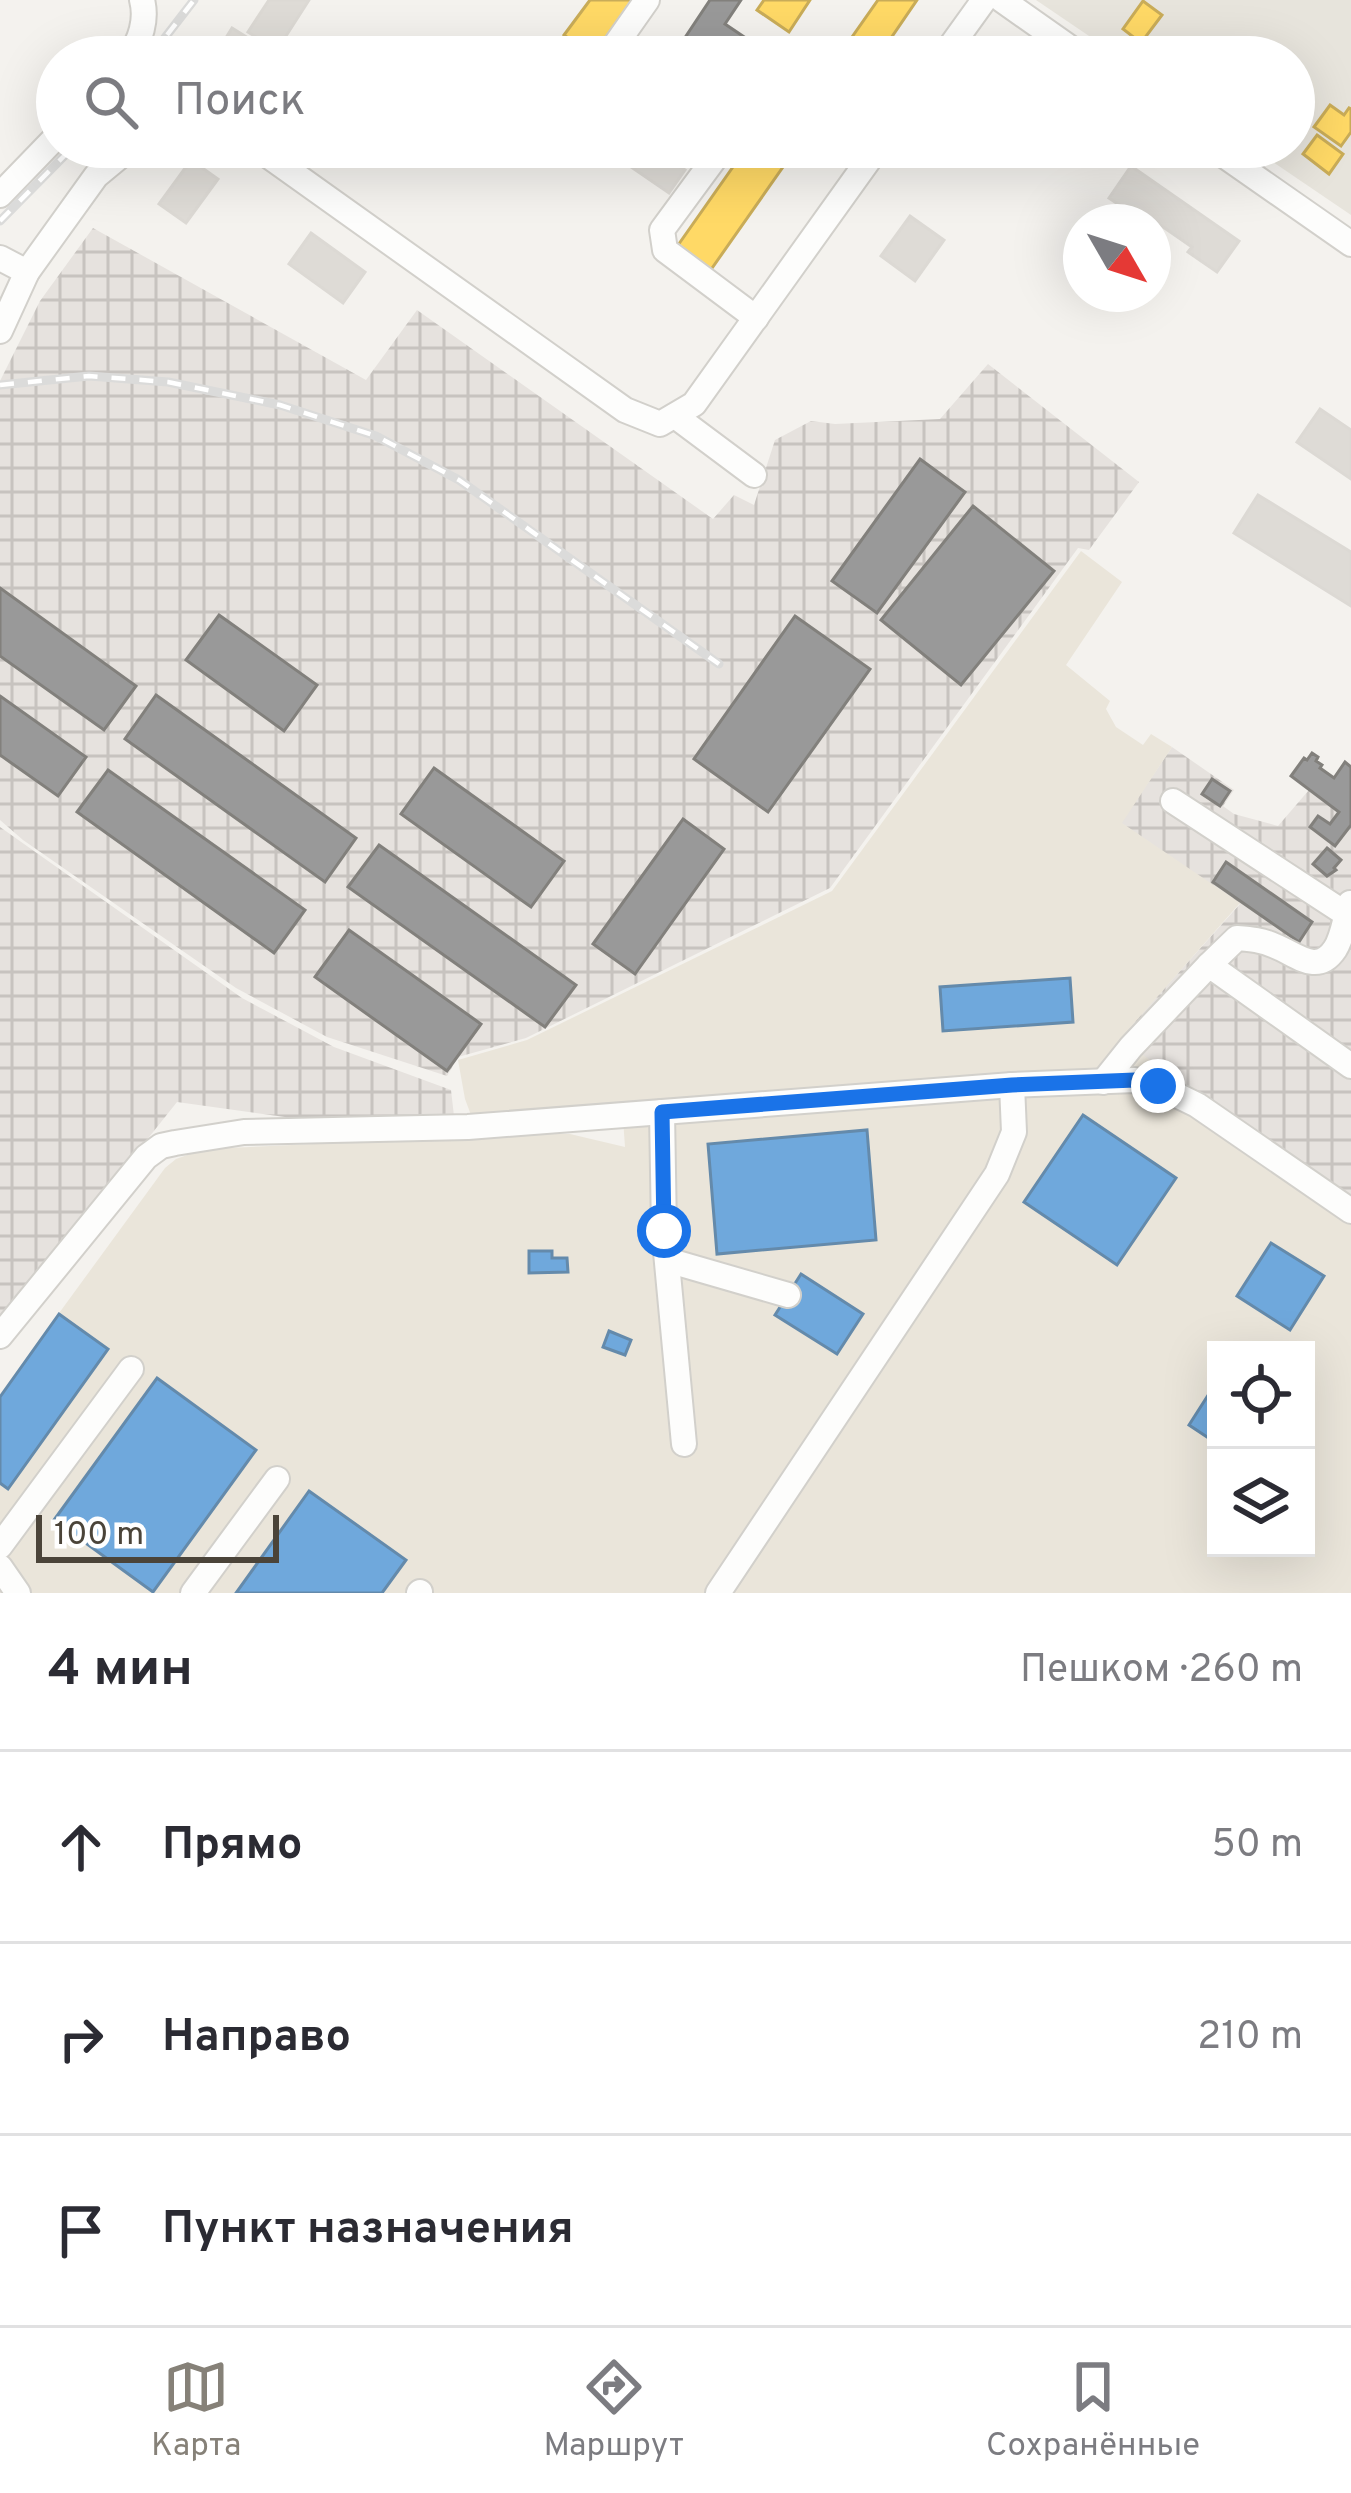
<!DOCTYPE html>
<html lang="ru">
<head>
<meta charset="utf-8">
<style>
	:root { --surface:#fff; --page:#f2f2f3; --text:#2b2b33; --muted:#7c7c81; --line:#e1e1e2; --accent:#868178 }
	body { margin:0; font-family:Overpass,sans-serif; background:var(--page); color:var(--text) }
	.controls { position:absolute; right:36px; bottom:36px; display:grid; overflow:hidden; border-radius:0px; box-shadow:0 12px 48px #0002 }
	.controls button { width:108px; height:108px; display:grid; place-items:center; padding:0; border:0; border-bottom:3px solid var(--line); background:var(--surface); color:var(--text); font:60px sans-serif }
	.compass { position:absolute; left:1063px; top:204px; width:108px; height:108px; border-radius:50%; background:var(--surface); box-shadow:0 12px 48px #0002; rotate:129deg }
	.scale { position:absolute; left:36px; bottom:30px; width:243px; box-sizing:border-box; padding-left:12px; border:6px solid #4b4439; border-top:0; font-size:33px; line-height:42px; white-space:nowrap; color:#4b4439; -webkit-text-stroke:9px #fff; paint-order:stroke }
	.stop { position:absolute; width:36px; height:36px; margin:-27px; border:9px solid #1a73e8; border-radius:50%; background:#fff }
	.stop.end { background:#1a73e8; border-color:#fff; box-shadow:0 3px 12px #0008 }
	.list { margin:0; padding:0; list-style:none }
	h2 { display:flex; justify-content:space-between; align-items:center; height:156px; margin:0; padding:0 48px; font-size:51px }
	h2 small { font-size:39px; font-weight:400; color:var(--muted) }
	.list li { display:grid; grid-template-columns:78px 1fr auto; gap:36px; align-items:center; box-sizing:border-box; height:192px; padding:0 48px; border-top:3px solid var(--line) }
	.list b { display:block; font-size:45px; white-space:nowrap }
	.list em { font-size:39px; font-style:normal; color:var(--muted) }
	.icon { flex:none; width:66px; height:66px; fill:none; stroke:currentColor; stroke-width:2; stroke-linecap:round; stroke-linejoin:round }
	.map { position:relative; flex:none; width:1351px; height:1593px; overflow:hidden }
	.search { position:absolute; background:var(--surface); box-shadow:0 12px 48px #0002; left:36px; right:36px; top:36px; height:132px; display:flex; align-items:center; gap:30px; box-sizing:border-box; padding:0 42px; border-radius:66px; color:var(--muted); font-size:45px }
	.sheet { height:732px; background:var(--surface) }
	nav { display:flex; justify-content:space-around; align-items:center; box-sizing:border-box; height:168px; border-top:3px solid var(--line); background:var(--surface); font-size:33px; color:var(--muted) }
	nav a { display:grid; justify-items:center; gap:6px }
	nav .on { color:var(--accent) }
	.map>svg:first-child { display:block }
</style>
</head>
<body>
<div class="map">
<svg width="1351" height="1593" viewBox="0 0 1351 1593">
	<defs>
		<pattern id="industrial-grid" width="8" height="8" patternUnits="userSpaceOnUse" patternTransform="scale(3)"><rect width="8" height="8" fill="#e6e2de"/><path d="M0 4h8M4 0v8" fill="none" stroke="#c7c3bf"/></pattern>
	</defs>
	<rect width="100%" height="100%" fill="#f4f2ee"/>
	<path fill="#e7e4dc" d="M1036,0H1351V215L1251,147H1294V57H1120Z"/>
	<g fill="url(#industrial-grid)">
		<path d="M93,228L366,380L417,310L713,519L734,495L754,505L775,440L811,421L835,424L940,419L988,364L1139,482L1089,550L1078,548L830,888L526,1038L458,1057L447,1076L327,1037L236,988L23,840L0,820V381L40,301Z"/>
		<path d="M1172,747L1234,790L1223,806L1234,814L1278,826L1309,790L1291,776L1304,758L1307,760L1313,753L1318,757L1316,761L1322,765L1321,768L1334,777L1345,762L1351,767V1201L1119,1039L1240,904L1121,823Z"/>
		<path d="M0,827L242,998L334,1047L451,1090L454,1116L292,1118L177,1102L0,1324Z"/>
	</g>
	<path fill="#eae5da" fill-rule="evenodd" d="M1081,551L1122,582L1066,665L1110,701L1106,709L1116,727L1143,745L1151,734L1172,747L1122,823L1240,903L1120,1039L1351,1201V1593H0V1394L165,1168L176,1159L204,1149L533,1134H570L625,1147L622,1105L471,1115L465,1099L458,1060L527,1040L832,891ZM1216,1350H1306V1548H1216Z"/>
	<g fill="#ffd966" stroke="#c9ac58" stroke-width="3">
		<path d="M590,0H634L593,56L564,35Z"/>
		<path d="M764,0H810L789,32L757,10Z"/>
		<path d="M878,0H917L878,57H838Z"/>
		<path d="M1143,1L1162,15L1141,43L1123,29Z"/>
		<path d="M1330,105L1344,115L1349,108L1351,109V132L1341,146L1314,127Z"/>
		<path d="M1317,135L1343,154L1329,174L1303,154Z"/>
		<path d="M747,147H797L710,271L676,248Z"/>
	</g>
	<g fill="#6fa8dc" stroke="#648aab" stroke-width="3">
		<path d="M1070,978L1073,1022L943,1031L940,987Z"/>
		<path d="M1083,1115L1176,1178L1117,1265L1024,1202Z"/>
		<path d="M867,1130L876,1240L717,1254L708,1144Z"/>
		<path d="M1271,1243L1324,1276L1290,1330L1237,1296Z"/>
		<path d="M529,1251H552V1258H567L568,1272L529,1273Z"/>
		<path d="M801,1274L863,1314L837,1354L775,1315Z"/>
		<path d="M59,1314L108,1349L8,1489L0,1483V1397Z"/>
		<path d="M609,1331L631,1340L625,1355L603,1347Z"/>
		<path d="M157,1378L256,1450L153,1592L54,1520Z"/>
		<path d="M1214,1386L1216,1387V1443L1189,1425Z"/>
		<path d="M309,1491L406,1560L382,1593H236Z"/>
	</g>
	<g fill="#999" stroke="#82807c" stroke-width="3">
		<path d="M710,0H741L725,24L774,57H741L718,42L711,53L686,36Z"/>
		<path d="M920,459L965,492L877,613L832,581Z"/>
		<path d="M973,506L1054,571L961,685L881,620Z"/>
		<path d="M0,588L136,686L104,730L0,656Z"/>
		<path d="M219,615L317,685L284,731L186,660Z"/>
		<path d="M795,616L870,669L768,812L694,759Z"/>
		<path d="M156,695L356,838L325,882L125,739Z"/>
		<path d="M0,696L86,757L58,796L0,755Z"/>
		<path d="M1312,753L1318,757L1316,761L1322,765L1320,768L1334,778L1345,762L1351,767V825L1335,846L1310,827L1318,816L1330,824L1339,812L1291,776L1304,758L1307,760Z"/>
		<path d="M434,768L564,861L531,907L401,814Z"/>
		<path d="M108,770L305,910L274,953L77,812Z"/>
		<path d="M1212,779L1230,791L1220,806L1202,794Z"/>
		<path d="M683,819L724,849L635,974L593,944Z"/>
		<path d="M379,845L576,985L545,1027L348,887Z"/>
		<path d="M1327,848L1341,860L1334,868L1336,870L1327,876L1313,864Z"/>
		<path d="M1226,862L1312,922L1299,942L1213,882Z"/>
		<path d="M349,930L481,1024L447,1071L315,977Z"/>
	</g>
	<g fill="#dedbd6" stroke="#dcd9d4" stroke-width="3">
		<path d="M269,0H309L277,50L248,32Z"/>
		<path d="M232,28L248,38L236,57L219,49Z"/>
		<path d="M602,147H651L685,170L669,193Z"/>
		<path d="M191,160L218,179L186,223L159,204Z"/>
		<path d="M1131,166L1239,241L1217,272L1188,252L1192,247L1143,213L1139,218L1109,198Z"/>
		<path d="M910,216L944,240L915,281L881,256Z"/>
		<path d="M311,233L365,272L343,303L289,264Z"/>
		<path d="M1320,409L1351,430V479L1297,442Z"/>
		<path d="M1258,495L1351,552V606L1234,533Z"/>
	</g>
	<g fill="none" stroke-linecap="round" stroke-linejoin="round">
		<defs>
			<g id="minor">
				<path d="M1002,0L1083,57"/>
				<path d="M128,57C141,41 147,19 142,0"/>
				<path d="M607,57L647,0"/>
				<path d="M943,57L984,0"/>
				<path d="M256,147L625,410L660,424L694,404L878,147"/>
				<path d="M1212,147L1351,244"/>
				<path d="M715,158L662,230L665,250L756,318"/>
				<path d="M0,195L57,136"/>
				<path d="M0,258L27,272"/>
				<path d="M0,331L27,272L96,176L131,147"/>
				<path d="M675,416L754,475"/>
				<path d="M1173,801L1346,914"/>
				<path d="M1209,965L1237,938C1250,939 1263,940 1275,946C1296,954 1317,976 1335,949C1343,937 1345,917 1350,903"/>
				<path d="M1103,1082L1131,1047L1209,965L1351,1066"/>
				<path d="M662,1112L664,1231L684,1444"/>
				<path d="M667,1260L788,1295"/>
				<path d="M0,1336L146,1157L161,1146L175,1143L244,1132L468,1127L1012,1085L1135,1080L1158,1086L1197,1105L1351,1211"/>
				<path d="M0,1546L131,1369"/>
				<path d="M0,1567L18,1593"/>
				<path d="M193,1593L277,1479"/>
				<path d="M419,1593L420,1592"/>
				<path d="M718,1593L997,1174L1014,1132L1012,1085"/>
			</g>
		</defs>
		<use href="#minor" stroke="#d2d0cb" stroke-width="28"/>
		<use href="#minor" stroke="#fdfdfc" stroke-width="24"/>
		<defs>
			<g id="rail">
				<path d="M150,57L194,0"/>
				<path d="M0,221L73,147"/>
				<path d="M0,385L89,376L168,382L280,405L376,436L459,480L719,664"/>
			</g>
		</defs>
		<use href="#rail" stroke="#dbdbda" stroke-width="9"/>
		<use href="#rail" stroke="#fff" stroke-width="4.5" stroke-dasharray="14" stroke-linecap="butt"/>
	</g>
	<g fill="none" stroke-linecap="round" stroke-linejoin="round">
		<path stroke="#1a73e8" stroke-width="15" d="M664,1231L662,1112L1012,1085L1135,1080L1158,1086"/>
	</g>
</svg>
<div class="controls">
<button><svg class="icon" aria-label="locate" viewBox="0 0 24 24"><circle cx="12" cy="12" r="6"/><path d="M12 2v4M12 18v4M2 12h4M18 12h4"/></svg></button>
<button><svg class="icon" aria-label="layers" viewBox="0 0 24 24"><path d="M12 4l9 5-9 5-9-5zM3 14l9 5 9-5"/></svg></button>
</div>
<svg class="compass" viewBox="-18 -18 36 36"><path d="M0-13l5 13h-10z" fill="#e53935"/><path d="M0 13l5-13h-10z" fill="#7c7c81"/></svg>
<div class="scale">100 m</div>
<div class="stop" style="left:664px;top:1231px"></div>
<div class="stop end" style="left:1158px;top:1086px"></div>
<div class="search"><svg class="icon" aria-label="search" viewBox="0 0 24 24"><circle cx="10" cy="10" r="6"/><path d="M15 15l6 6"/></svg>Поиск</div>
</div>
<section class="sheet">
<h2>4 мин<small>Пешком · 260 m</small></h2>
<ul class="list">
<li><svg class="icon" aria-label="ahead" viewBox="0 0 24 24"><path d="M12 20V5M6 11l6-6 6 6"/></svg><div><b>Прямо</b></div><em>50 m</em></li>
<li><svg class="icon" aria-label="right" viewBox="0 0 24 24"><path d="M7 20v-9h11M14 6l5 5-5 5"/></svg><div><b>Направо</b></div><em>210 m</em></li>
<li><svg class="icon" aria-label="arrive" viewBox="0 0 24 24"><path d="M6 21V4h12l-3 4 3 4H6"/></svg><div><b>Пункт назначения</b></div></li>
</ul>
</section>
<nav>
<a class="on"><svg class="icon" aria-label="map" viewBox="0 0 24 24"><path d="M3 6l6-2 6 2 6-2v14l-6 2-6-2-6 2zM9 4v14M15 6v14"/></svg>Карта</a>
<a><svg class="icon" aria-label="directions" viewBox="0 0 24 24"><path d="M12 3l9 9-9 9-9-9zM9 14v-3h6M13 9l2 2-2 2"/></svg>Маршрут</a>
<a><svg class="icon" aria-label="saved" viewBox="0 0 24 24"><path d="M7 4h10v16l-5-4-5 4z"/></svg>Сохранённые</a>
</nav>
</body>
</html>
